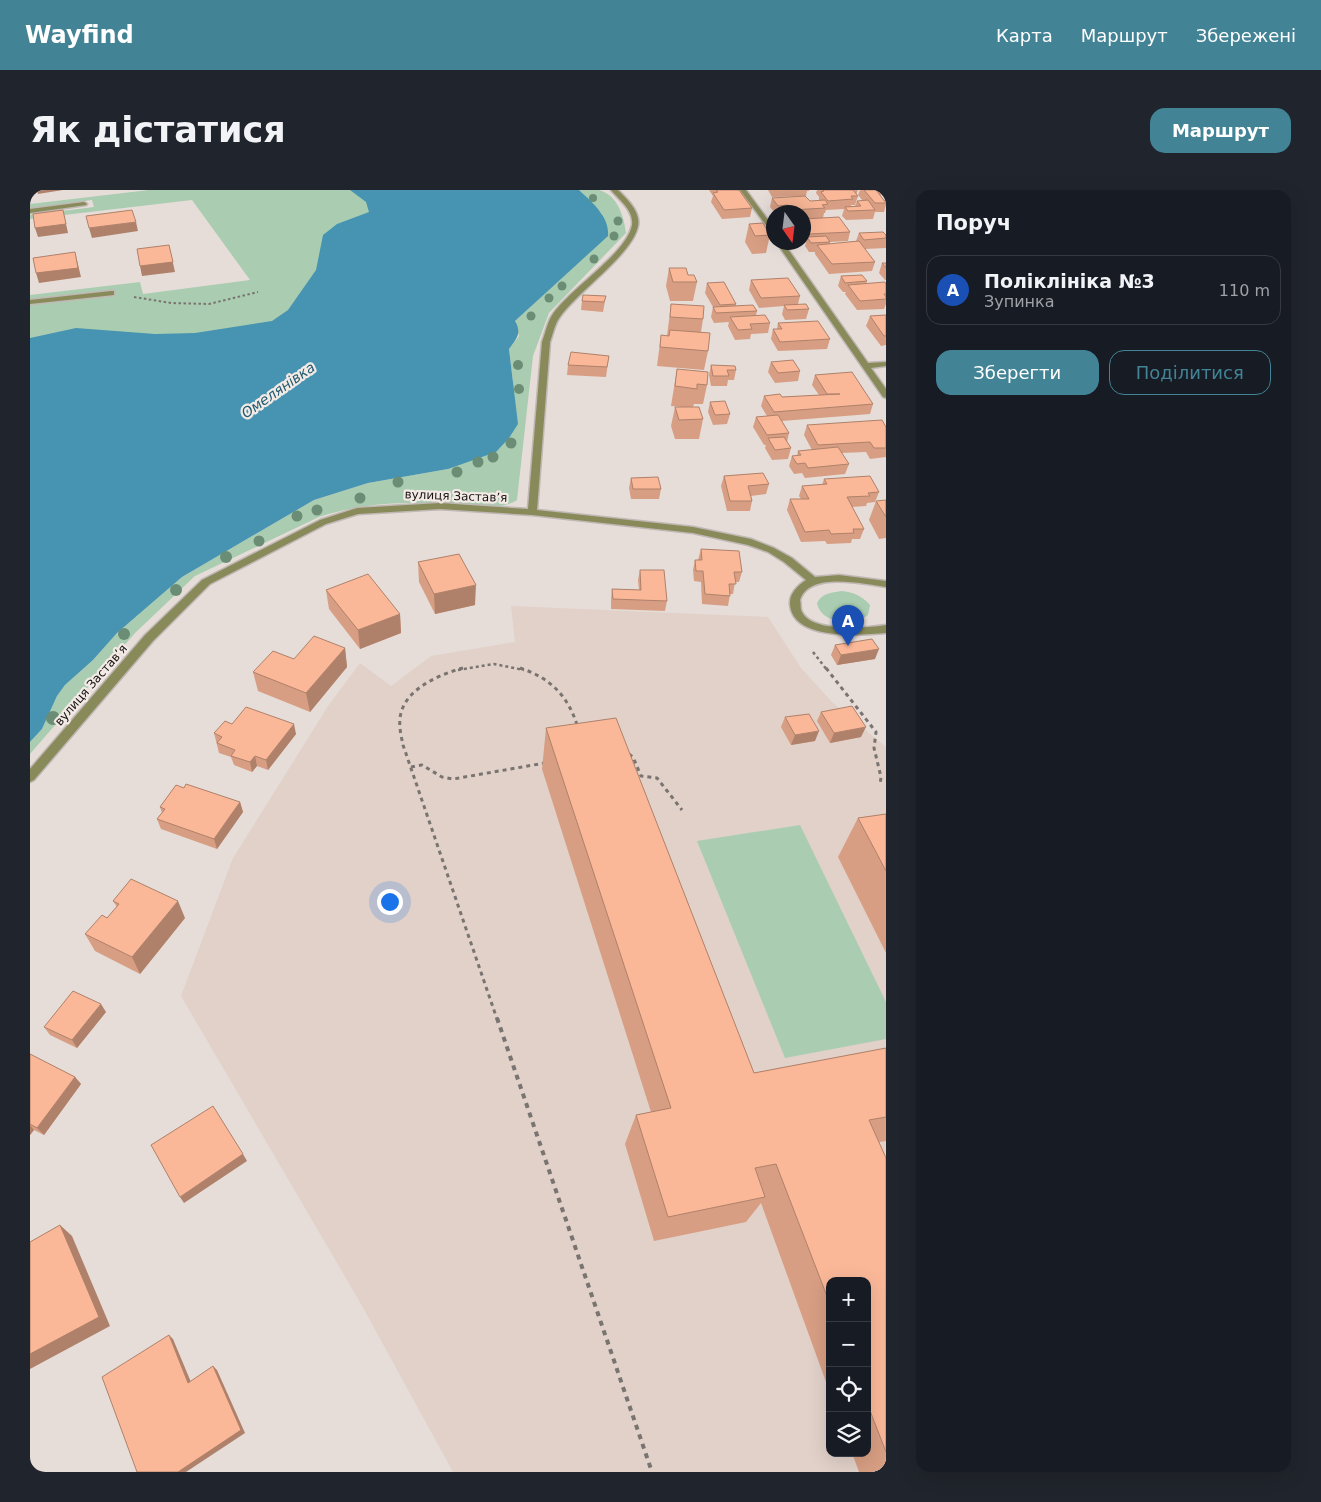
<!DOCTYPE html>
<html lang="uk">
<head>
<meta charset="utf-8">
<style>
	:root { --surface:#171b24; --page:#20242c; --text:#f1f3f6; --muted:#9ea1a6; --line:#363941; --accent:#428396 }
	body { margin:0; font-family:"DejaVu Sans",sans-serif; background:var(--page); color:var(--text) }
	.controls { position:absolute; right:15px; bottom:15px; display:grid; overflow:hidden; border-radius:10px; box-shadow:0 5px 20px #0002 }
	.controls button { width:45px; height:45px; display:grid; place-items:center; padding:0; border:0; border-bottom:1px solid var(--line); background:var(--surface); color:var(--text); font:25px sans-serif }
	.compass { position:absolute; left:736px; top:15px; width:45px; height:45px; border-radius:50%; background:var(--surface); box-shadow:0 5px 20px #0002; rotate:166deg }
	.you { position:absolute; left:359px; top:711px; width:18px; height:18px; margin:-12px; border:4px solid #fff; border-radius:50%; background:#1a73e8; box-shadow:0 0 0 8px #1a73e833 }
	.badge { display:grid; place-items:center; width:32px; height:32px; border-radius:50%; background:var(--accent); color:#fff; font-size:16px; font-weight:700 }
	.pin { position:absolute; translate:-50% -41px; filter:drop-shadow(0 1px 2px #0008) }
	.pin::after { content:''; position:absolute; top:26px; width:18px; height:15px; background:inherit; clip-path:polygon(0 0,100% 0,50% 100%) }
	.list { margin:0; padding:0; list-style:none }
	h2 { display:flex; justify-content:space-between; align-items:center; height:65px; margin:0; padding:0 20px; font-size:21px }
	h2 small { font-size:16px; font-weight:400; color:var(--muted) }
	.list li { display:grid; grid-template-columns:32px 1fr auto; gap:15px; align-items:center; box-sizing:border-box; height:70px; margin:0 10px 10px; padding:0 10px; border:1px solid var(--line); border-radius:15px }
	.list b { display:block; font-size:19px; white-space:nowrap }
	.list p { margin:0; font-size:16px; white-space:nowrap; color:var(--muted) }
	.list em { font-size:16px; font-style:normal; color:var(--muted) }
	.actions { display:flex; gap:10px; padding:15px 20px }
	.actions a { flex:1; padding:11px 0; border:1px solid var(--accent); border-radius:15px; text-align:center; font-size:18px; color:var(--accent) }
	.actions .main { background:var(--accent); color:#fff }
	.icon { flex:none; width:28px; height:28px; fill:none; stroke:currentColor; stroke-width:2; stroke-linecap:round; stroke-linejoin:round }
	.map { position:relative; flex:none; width:856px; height:1282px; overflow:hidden; border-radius:15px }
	header { display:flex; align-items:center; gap:30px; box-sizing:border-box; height:70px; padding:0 25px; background:var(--accent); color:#fff }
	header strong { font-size:24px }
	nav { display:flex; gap:28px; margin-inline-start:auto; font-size:18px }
	.intro { display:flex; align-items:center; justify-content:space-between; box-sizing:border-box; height:120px; padding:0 30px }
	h1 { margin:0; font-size:35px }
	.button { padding:12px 22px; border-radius:15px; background:var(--accent); color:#fff; font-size:18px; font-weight:700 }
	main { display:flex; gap:30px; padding:0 30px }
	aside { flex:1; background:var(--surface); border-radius:15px; box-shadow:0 5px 20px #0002 }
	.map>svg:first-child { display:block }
</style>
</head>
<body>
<header>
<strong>Wayfind</strong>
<nav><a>Карта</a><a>Маршрут</a><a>Збережені</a></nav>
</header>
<div class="intro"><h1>Як дістатися</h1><a class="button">Маршрут</a></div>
<main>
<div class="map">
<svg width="856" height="1282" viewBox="0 0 856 1282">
	<rect width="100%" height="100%" fill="#e6ddd9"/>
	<path fill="#e1d1c9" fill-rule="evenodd" d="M481,416L738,427L771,478L803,513L856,557V1282H423L331,1114L151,806L203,668L298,516L330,473L361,496L401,466L485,452ZM800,1091H837V1263H800Z"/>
	<g fill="#aacdb1">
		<path d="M119,0H349L352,3L276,121L235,140L0,156V114L81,104V100L0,110V105L110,92L113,104L220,90L162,10L0,29V25L64,17L62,10L0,18V14Z"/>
		<path d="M549,0C555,0 564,0 569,0C588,5 594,27 596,43L519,123L503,166L487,310C466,325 404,313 377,313C348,313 317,318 289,327L165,386L105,443L0,564V552L12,539L27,506L35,495L63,470L87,443L152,387L284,310L338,293L418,279L483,192L479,159L489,146L485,131L512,106L572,24Z"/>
		<path d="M811,401C823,402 831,405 840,415L838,425C823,436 791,434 787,413C792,403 801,403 811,401Z"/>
		<path d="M770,635L856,812V849L755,868L667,651Z"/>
	</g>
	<path fill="#4794b2" d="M320,0H549C562,12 580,27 578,46L485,131C492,143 487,148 479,159L488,234L479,248L466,262L418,279L338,293L284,310L152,387L87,443L63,470L35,495L27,506L12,539L0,552V148L46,138L125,144L165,143L242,131L258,120L286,80L293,45L307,34L339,22L336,12Z"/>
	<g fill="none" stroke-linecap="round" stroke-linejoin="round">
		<defs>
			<g id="minor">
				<path d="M581,0H588C597,9 611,22 608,36C603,64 547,102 530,127C525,133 523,144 520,152L507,320L663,337L721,349L744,358L762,368L785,387L809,385L856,391V397C834,394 779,381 770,410C771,413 770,419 772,422C782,443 837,438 856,435V443C830,445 764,451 760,415C759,404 767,396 776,390L754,372L738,362L718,355L663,343L502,325L410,319L328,324L296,334L180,394L123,451L4,590L0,592V579L115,445L172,390L290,330L327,318L410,313L498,319L512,152C515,144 517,134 521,127C536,101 597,64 602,35C604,20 589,10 581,0Z"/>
				<path d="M710,0H716L744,38V46Z"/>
				<path d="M54,12L57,14L56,15L0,23V19Z"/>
				<path d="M746,52H753L838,173L856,172V176L841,178L856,199V208L853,207Z"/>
				<path d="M81,101H84V105L0,114V110Z"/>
			</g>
		</defs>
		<use href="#minor" stroke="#c0b8b5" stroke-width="3"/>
		<path stroke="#7a7471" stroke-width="2" stroke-dasharray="2.5 2.5" stroke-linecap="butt" d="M104,107L141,113L179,114L228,102"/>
		<g stroke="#7a7471" stroke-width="2.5" stroke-dasharray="3 3" stroke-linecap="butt">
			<path d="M783,462L797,480"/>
			<path d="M428,480L464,474L494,480"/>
		</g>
		<g stroke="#7a7471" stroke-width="3" stroke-dasharray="4 4" stroke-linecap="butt">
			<path d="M433,478C411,484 377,498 371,523C368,534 371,545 373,555L467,829"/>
			<path d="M490,478C521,488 539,507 548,538"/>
			<path d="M796,478L846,542L844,558L851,587L850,595"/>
			<path d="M599,564L603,567L611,586L627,588L652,620"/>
			<path d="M381,577L392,575L412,587L423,589L515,573"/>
		</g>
		<path stroke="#7a7471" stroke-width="4" stroke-dasharray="5 5" stroke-linecap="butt" d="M467,828L622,1282"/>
		<use href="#minor" fill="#898a5a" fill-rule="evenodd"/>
	</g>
	<g fill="#6b8d75">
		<circle cx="563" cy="8" r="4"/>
		<circle cx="588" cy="31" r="4.5"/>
		<circle cx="584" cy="46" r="4.5"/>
		<circle cx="564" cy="69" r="4.5"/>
		<circle cx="532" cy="96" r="4.5"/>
		<circle cx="519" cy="108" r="4.5"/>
		<circle cx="501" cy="126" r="4.5"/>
		<circle cx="488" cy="175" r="5"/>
		<circle cx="489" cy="199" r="5"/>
		<circle cx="481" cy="253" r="5.5"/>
		<circle cx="463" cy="267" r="5.5"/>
		<circle cx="448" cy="272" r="5.5"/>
		<circle cx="427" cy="282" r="5.5"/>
		<circle cx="368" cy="292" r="5.5"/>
		<circle cx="330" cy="308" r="5.5"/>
		<circle cx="287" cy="320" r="5.5"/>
		<circle cx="267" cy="326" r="5.5"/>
		<circle cx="229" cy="351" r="5.5"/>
		<circle cx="196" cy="367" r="6"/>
		<circle cx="146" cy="400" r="6"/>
		<circle cx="94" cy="444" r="6"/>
		<circle cx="23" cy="528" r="7"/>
	</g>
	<g fill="#d79e83">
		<path d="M679,0H709L722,18L720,27L692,29L681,12L683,6Z"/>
		<path d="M738,0H779V1H777L776,6L742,7Z"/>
		<path d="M787,0H828L826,5L828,6L825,15H821V16H825L827,11H833L828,5L830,0H852L851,6L856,12V15L854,22H845L843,29L816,30L812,26L814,19L796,20L795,23H794L793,28L774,29V22H744L740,17L742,8L780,11H789V7L786,3Z"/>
		<path d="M774,29L820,42L818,51L800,52V54L826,51L829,43L856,45V58L835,59L845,72L842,81L799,84L785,64V62H779L775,56L776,53L774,49Z"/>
		<path d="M719,34L740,45L736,63L722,64L715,52Z"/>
		<path d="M852,73H856V90H855L849,83Z"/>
		<path d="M639,78L658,85L667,92L663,111H640L636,96Z"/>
		<path d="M811,86L837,91L836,94H856V114L854,119L827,120L815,104L816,102H813L808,96Z"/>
		<path d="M721,90L770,106L768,114L779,119L776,129L755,130L752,124L754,116L729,118L719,100Z"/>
		<path d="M677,93L706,114V116L727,121L726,125L740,133L738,143L721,144L720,149L705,150L698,136L699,132L684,133L681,127L683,117L675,103Z"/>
		<path d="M576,106L573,122L551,120L552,111Z"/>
		<path d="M641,114L673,129L671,142L678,161L674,180L627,176L631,145L637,146Z"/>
		<path d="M856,125V155L851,156L836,136L840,126Z"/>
		<path d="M748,133L800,149L797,159L748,161L741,149L743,139H747Z"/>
		<path d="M579,166L576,187L537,185L538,175Z"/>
		<path d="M741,172L770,181L768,191L745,193L738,182Z"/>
		<path d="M681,175L706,180L704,190H698L697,196H681L679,185Z"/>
		<path d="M647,179L677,195L673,214H664L663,217L673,229L669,249H645L641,236L645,217H652L641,216Z"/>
		<path d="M785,185L843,214L840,224L752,231L759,243L757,252L761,258L758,269L742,270L735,258L736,255H734L723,237L726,227L737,226L731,216L734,206L752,207L789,205L782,195Z"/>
		<path d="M680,212L700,224L697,234L683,235L678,222Z"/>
		<path d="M777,235L856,237V267L840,269L836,262L811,263L819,274L815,284L775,288L772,283L764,284L759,276L762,266H767L768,261L782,260L774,245Z"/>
		<path d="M694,286L739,294L736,304L721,306L722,311L720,321H697L691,296Z"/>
		<path d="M601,288L631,299L629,309H601L599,298Z"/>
		<path d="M794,289L849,302L845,312L837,313L836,316L822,317L834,339L830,349H822L821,353L797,354L795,351L771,352L757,320L760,309H771L769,306L772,296L792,295Z"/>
		<path d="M846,311L856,327V348L849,349L839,330Z"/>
		<path d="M671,359L712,382L709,392H705L703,404H700L698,416L672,414L671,392L664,391L663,380L665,370H668Z"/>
		<path d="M388,372L445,415L405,424L389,392Z"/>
		<path d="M610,380L637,411L635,421L581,419V409L582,399L609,400L608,390Z"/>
		<path d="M296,400L370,424L371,443L330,459L299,419Z"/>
		<path d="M805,455L845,469L807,475L801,465Z"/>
		<path d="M315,458L317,477L280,522L228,501L223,482L264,469Z"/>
		<path d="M791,522L831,547L800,553L787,531Z"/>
		<path d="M755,527L785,551L761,555L751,537Z"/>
		<path d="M202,534L266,544L238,580L227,576L222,582L204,575L201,567L189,563L184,543Z"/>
		<path d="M516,538L724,883L856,858V951L849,952L856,968V1282H829L822,1263H837V1091H800V1203L731,1013L716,1032L624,1051L595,954L606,925L621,922L512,579Z"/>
		<path d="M154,598L210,612L213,622L187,659L131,639L127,629L132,623L130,617Z"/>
		<path d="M856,624V763L808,667L828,628Z"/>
		<path d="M83,711L155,728L110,784L65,761L55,744L77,728L87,717Z"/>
		<path d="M76,822L47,858L20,845L14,837Z"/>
		<path d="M0,864L45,887L51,894L14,945L4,940L0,945Z"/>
	</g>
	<g fill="#af816a">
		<path d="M7,0H33L8,4Z"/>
		<path d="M33,20L38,43L8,47L5,38Z"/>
		<path d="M106,32L108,41L62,48L59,38Z"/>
		<path d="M139,55L145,82L112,86L110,76Z"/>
		<path d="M45,62L51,87L9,93L6,83Z"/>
		<path d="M446,395L445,415L405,424L404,404Z"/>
		<path d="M370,424L371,443L330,459L328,440Z"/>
		<path d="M315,458L317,477L280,522L276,503Z"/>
		<path d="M849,459L845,469L807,475L811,465Z"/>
		<path d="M264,534L266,544L238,580L236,570Z"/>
		<path d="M836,537L831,547L800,553L804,543Z"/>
		<path d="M789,541L785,551L761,555L765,545Z"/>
		<path d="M225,566L227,576L222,582L220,572Z"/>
		<path d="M210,612L213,622L187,659L184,649Z"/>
		<path d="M148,711L155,728L110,784L102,767Z"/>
		<path d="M71,814L76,822L47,858L42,850Z"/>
		<path d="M45,887L51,894L14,945L7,938Z"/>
		<path d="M0,935L4,940L0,945Z"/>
		<path d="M213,964L217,971L154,1013L150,1007Z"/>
		<path d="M30,1035L42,1046L80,1136L0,1179V1164Z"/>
		<path d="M139,1145L143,1149L163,1197L158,1193Z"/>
		<path d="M183,1176L187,1180L215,1243L156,1282H148Z"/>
	</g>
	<g fill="#fab898" stroke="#af816a">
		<path d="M686,0H709L722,18L694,20L683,3L688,2Z"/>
		<path d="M793,0H823L828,6H821L823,9L798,11L791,2L794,1Z"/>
		<path d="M834,0H849H846L856,13H845Z"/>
		<path d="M775,6L780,11L795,10L798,14L792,15L795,18L762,20L758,15L748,16L742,8Z"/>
		<path d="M838,10L845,20L818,21L815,17L831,16L827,11Z"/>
		<path d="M33,20L36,34L5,38L3,24Z"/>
		<path d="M102,20L106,32L59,38L56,26Z"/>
		<path d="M809,27L820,42L779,44L774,37V29Z"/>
		<path d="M733,33L740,45L725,46L719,34Z"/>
		<path d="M853,42L856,45V48L834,50L829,43Z"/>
		<path d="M796,46L800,52L781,53L777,47Z"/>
		<path d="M829,51L845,72L802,74L787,55Z"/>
		<path d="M139,55L143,72L110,76L107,59Z"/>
		<path d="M45,62L48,78L6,83L3,68Z"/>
		<path d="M852,73H856V78Z"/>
		<path d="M639,78H656L658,85H664L667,92H643Z"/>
		<path d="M832,85L837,91L815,93L811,86Z"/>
		<path d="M758,88L770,106L731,108L721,90Z"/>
		<path d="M694,92L706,114L690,115L677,93Z"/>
		<path d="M855,92L856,94V104H854L856,107V109L830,111L818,95Z"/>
		<path d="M553,105L576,106L574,112L552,111Z"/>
		<path d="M641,114L674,116L673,129L640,127Z"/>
		<path d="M776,114L779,119L757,120L754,115Z"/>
		<path d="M723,115L727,121L686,123L683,117Z"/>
		<path d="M735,125L740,133L720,134L722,139L708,140L700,127Z"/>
		<path d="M856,125V146H854L840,126Z"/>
		<path d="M788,131L800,149L750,152L743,139H752L748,133Z"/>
		<path d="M640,140L680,143L678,161L630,157L631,145L639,146Z"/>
		<path d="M541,162L579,166L577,177L538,175Z"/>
		<path d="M763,170L770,181L748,183L741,172Z"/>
		<path d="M681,175L705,176L706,180H697L699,186H683Z"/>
		<path d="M647,179L678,182L677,195L667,194V199L645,196Z"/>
		<path d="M822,182L843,214L744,222L734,206L750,204L752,207L810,204H797L785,185Z"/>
		<path d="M695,211L700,224L685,225L680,212Z"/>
		<path d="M645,217H669L673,229L649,230Z"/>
		<path d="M748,225L759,243L737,245L726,227Z"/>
		<path d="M852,230L856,237V258H844L840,252L788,255L777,235Z"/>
		<path d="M754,247L761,258L745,260L738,248Z"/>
		<path d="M808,257L819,274L778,278L775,273L767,274L762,266L771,265L768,261Z"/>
		<path d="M733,283L739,294L718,296L722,311H700L694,286Z"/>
		<path d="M840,286L849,302L838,303L840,306L817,307L834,339H823L824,343L801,344L799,340L775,342L760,309H779L772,296L797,294L794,289Z"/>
		<path d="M628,287L631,299H603L601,288Z"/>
		<path d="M856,310V327L846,311Z"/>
		<path d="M671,359L709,361L712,382H704L706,394H699L700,406L675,404L673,381H666L665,370H672Z"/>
		<path d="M429,364L446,395L404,404L388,372Z"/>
		<path d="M610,380H634L637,411L583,409L582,399L611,400Z"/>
		<path d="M338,384L370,424L328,440L296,400Z"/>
		<path d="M284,446L315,458L276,503L223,482L243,461L264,469Z"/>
		<path d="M842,449L849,459L811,465L805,455Z"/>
		<path d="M822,516L836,537L804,543L791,522Z"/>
		<path d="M216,517L264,534L236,570L225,566L220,572L201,566L205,560L187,553L192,547L184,543L195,531L202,534Z"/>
		<path d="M779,524L789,541L765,545L755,527Z"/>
		<path d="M586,528L724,883L856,858V927L839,930L856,968V1262L837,1213V1091H800V1114L746,974L725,978L735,1007L638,1027L606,925L641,918L516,538Z"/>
		<path d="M156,594L210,612L184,649L127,629L135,619L130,617L146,595L154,598Z"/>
		<path d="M856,624V681L828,628Z"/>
		<path d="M101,689L148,711L102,767L55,744L72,725L77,728L89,714L83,711Z"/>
		<path d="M43,801L71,814L42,850L14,837Z"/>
		<path d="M0,864L45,887L7,938L0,934Z"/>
		<path d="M183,916L213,964L150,1007L121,955Z"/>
		<path d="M30,1035L69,1127L0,1164V1052Z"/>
		<path d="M139,1145L158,1193L183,1176L211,1240L148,1282H107L72,1187Z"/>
	</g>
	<g text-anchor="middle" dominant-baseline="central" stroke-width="4.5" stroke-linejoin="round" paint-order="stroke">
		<g font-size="12" fill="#151210" stroke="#f3eae6">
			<text transform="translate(426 306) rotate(2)">вулиця Заставʼя</text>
			<text transform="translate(61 495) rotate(-49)">вулиця Заставʼя</text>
		</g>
		<g font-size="14" font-style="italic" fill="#1e5a70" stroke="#f3eae6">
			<text transform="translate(248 200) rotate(-35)">Омелянівка</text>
		</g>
	</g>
</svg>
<div class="controls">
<button>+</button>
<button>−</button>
<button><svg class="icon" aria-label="locate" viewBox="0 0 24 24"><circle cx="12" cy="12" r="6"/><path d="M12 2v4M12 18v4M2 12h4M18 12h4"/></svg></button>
<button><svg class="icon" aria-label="layers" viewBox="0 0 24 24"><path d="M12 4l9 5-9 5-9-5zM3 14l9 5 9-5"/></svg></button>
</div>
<svg class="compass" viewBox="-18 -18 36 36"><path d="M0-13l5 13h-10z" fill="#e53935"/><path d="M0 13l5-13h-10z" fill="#9ea1a6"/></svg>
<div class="you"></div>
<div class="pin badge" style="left:818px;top:456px;background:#1a4fb4">A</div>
</div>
<aside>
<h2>Поруч<small></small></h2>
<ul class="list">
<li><span class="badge" style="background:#1a4fb4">A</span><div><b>Поліклініка №3</b><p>Зупинка</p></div><em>110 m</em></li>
</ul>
<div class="actions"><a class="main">Зберегти</a><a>Поділитися</a></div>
</aside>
</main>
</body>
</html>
